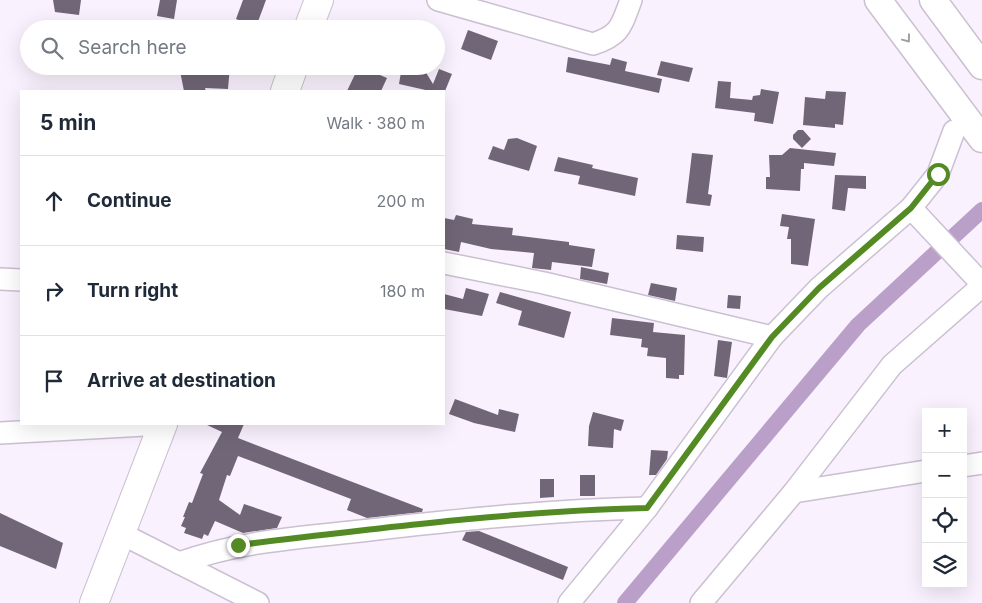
<!DOCTYPE html>
<html lang="en">
<head>
<meta charset="utf-8">
<style>
	:root { --surface:#fff; --page:#f6f6f7; --text:#1f2937; --muted:#747a83; --line:#e0e1e3 }
	body { margin:0; font-family:Inter,sans-serif; background:var(--page); color:var(--text) }
	.controls { position:absolute; right:15px; bottom:15px; display:grid; overflow:hidden; border-radius:0px; box-shadow:0 5px 20px #0002 }
	.controls button { width:45px; height:45px; display:grid; place-items:center; padding:0; border:0; border-bottom:1px solid var(--line); background:var(--surface); color:var(--text); font:25px sans-serif }
	.stop { position:absolute; width:15px; height:15px; margin:-11px; border:4px solid #548a23; border-radius:50%; background:#fff }
	.stop.end { background:#548a23; border-color:#fff; box-shadow:0 1px 5px #0008 }
	.list { margin:0; padding:0; list-style:none }
	h2 { display:flex; justify-content:space-between; align-items:center; height:65px; margin:0; padding:0 20px; font-size:21px }
	h2 small { font-size:16px; font-weight:400; color:var(--muted) }
	.list li { display:grid; grid-template-columns:32px 1fr auto; gap:15px; align-items:center; box-sizing:border-box; height:90px; padding:0 20px; border-top:1px solid var(--line) }
	.list b { display:block; font-size:19px; white-space:nowrap }
	.list em { font-size:16px; font-style:normal; color:var(--muted) }
	.icon { flex:none; width:28px; height:28px; fill:none; stroke:currentColor; stroke-width:2; stroke-linecap:round; stroke-linejoin:round }
	.map { position:relative; flex:none; width:982px; height:603px; overflow:hidden }
	.search { position:absolute; background:var(--surface); box-shadow:0 5px 20px #0002; left:20px; top:20px; width:425px; height:55px; display:flex; align-items:center; gap:12px; box-sizing:border-box; padding:0 18px; border-radius:28px; color:var(--muted); font-size:19px }
	.panel { position:absolute; background:var(--surface); box-shadow:0 5px 20px #0002; left:20px; top:90px; width:425px; height:335px; border-radius:0px }
	.map>svg:first-child { display:block }
</style>
</head>
<body>
<div class="map">
<svg width="982" height="603" viewBox="0 0 982 603">
	<rect width="100%" height="100%" fill="#f9f1fd"/>
	<g fill="none" stroke-linecap="round" stroke-linejoin="round">
		<path stroke="#baa0c9" stroke-width="16" d="M625,603L858,325L982,210"/>
	</g>
	<g fill="#716677">
		<path d="M53,0H81L79,15L55,12Z"/>
		<path d="M160,0H177L174,19L157,16Z"/>
		<path d="M243,0H266L256,27L236,19Z"/>
		<path d="M468,30L498,41L491,60L461,49Z"/>
		<path d="M568,57L610,65L612,58L627,62L625,71L662,79L659,93L566,72Z"/>
		<path d="M661,61L693,68L689,82L657,75Z"/>
		<path d="M179,66H230L228,89L205,88L206,91H184Z"/>
		<path d="M359,66L387,78L381,91H347Z"/>
		<path d="M402,66H422L433,84L439,69L452,74L445,91H430L399,84Z"/>
		<path d="M718,81L731,82L730,98L752,100L753,96L760,95L761,89L779,92L773,124L754,121L755,113L715,108Z"/>
		<path d="M826,91L846,92L843,125L835,124V128L803,125L805,97L825,99Z"/>
		<path d="M798,130H803L811,139L802,148L793,139V135Z"/>
		<path d="M517,138L537,146L529,171L488,159L493,146L504,150L508,139Z"/>
		<path d="M790,148L836,153L834,166L804,163V169H801L800,191L766,189V177H770L769,155H782Z"/>
		<path d="M692,153L713,155L708,194L712,195L710,206L686,203Z"/>
		<path d="M558,157L593,165L592,168L638,178L635,196L578,184L580,176L554,171Z"/>
		<path d="M835,175L866,176V189L848,188L845,211L832,209Z"/>
		<path d="M782,214L815,219L808,266L791,264V239H787L789,227L780,226Z"/>
		<path d="M456,215L473,219L472,224L513,228L512,235L569,242V245L595,249L592,267L552,262L551,270L532,268L534,253L491,249L461,242L459,252L444,249V218L454,220Z"/>
		<path d="M677,235L704,237L703,252L676,249Z"/>
		<path d="M581,267L609,273L607,284L580,279Z"/>
		<path d="M651,283L677,288L675,301L648,295Z"/>
		<path d="M466,288L489,294L482,316L444,309V294L463,299Z"/>
		<path d="M500,292L571,312L564,338L518,325L522,311L496,303Z"/>
		<path d="M728,295L741,296L740,309L727,308Z"/>
		<path d="M612,318L654,323L653,332L685,335L684,375H679V379L666,378V358L647,356L648,348L641,347L642,339L610,335Z"/>
		<path d="M718,340L732,342L727,378L714,376Z"/>
		<path d="M455,399L498,415L499,409L519,414L515,432L474,423L449,414Z"/>
		<path d="M593,412L624,420L621,431L614,429L613,448L588,446L589,426Z"/>
		<path d="M205,424H244L238,438L423,509L422,512L367,518L347,510L351,499L238,456L230,476L227,475L219,500L240,515L244,504L282,517L277,528L243,533L215,521L208,536L204,534L202,539L184,533L186,528L181,526L185,517H183L189,502L192,503L203,474L200,473L222,432Z"/>
		<path d="M651,450L668,451L667,459L656,475H649Z"/>
		<rect x="580" y="475" width="15" height="21"/>
		<path d="M540,479H554V497L540,498Z"/>
		<path d="M0,513L63,543L56,569L0,546Z"/>
		<path d="M479,531L568,567L563,580L462,540L466,532Z"/>
	</g>
	<g fill="none" stroke-linecap="round" stroke-linejoin="round">
		<defs>
			<g id="minor">
				<path d="M438,0L593,44C621,35 621,26 631,0"/>
				<path d="M911,208L982,284"/>
				<path d="M444,263L544,283L772,337"/>
				<path d="M0,279L21,280"/>
				<path d="M0,433L163,424"/>
				<path d="M963,466L982,463"/>
				<path d="M794,492L926,471"/>
				<path d="M120,533L258,603"/>
				<path d="M179,563C240,541 297,538 361,531C456,520 551,510 647,508"/>
				<path d="M569,603L647,508L772,337L819,288L911,208L938,174L954,131"/>
				<path d="M701,603L794,492L892,365L982,286"/>
			</g>
			<g id="major">
				<path d="M878,0L982,139"/>
				<path d="M933,0L982,66"/>
			</g>
			<g id="highway">
				<path d="M308,29L319,0"/>
				<path d="M285,91L294,66"/>
				<path d="M94,603L163,424"/>
			</g>
		</defs>
		<use href="#minor" stroke="#cbbfd2" stroke-width="24"/>
		<use href="#major" stroke="#cbbfd2" stroke-width="29"/>
		<use href="#highway" stroke="#cbbfd2" stroke-width="30"/>
		<use href="#minor" stroke="#fff" stroke-width="21"/>
		<use href="#major" stroke="#fff" stroke-width="26"/>
		<use href="#highway" stroke="#fff" stroke-width="28"/>
	</g>
	<defs><path id="oneway-chevron" d="M-2-3.5L2.5 0L-2 3.5" fill="none" stroke-width="1.6" stroke-linecap="round" stroke-linejoin="round" transform="scale(1.25)"/></defs>
	<use stroke="#a19fa2" href="#oneway-chevron" transform="translate(907 39) rotate(53)"/>
	<g fill="none" stroke-linecap="round" stroke-linejoin="round">
		<path stroke="#548a23" stroke-width="6" d="M238,545C374,529 510,511 647,508L772,337L819,288L911,208L938,174"/>
	</g>
</svg>
<div class="controls">
<button>+</button>
<button>−</button>
<button><svg class="icon" aria-label="locate" viewBox="0 0 24 24"><circle cx="12" cy="12" r="6"/><path d="M12 2v4M12 18v4M2 12h4M18 12h4"/></svg></button>
<button><svg class="icon" aria-label="layers" viewBox="0 0 24 24"><path d="M12 4l9 5-9 5-9-5zM3 14l9 5 9-5"/></svg></button>
</div>
<div class="stop" style="left:938px;top:174px"></div>
<div class="stop end" style="left:238px;top:545px"></div>
<div class="search"><svg class="icon" aria-label="search" viewBox="0 0 24 24"><circle cx="10" cy="10" r="6"/><path d="M15 15l6 6"/></svg>Search here</div>
<section class="panel">
<h2>5 min<small>Walk · 380 m</small></h2>
<ul class="list">
<li><svg class="icon" aria-label="ahead" viewBox="0 0 24 24"><path d="M12 20V5M6 11l6-6 6 6"/></svg><div><b>Continue</b></div><em>200 m</em></li>
<li><svg class="icon" aria-label="right" viewBox="0 0 24 24"><path d="M7 20v-9h11M14 6l5 5-5 5"/></svg><div><b>Turn right</b></div><em>180 m</em></li>
<li><svg class="icon" aria-label="arrive" viewBox="0 0 24 24"><path d="M6 21V4h12l-3 4 3 4H6"/></svg><div><b>Arrive at destination</b></div></li>
</ul>
</section>
</div>
</body>
</html>
